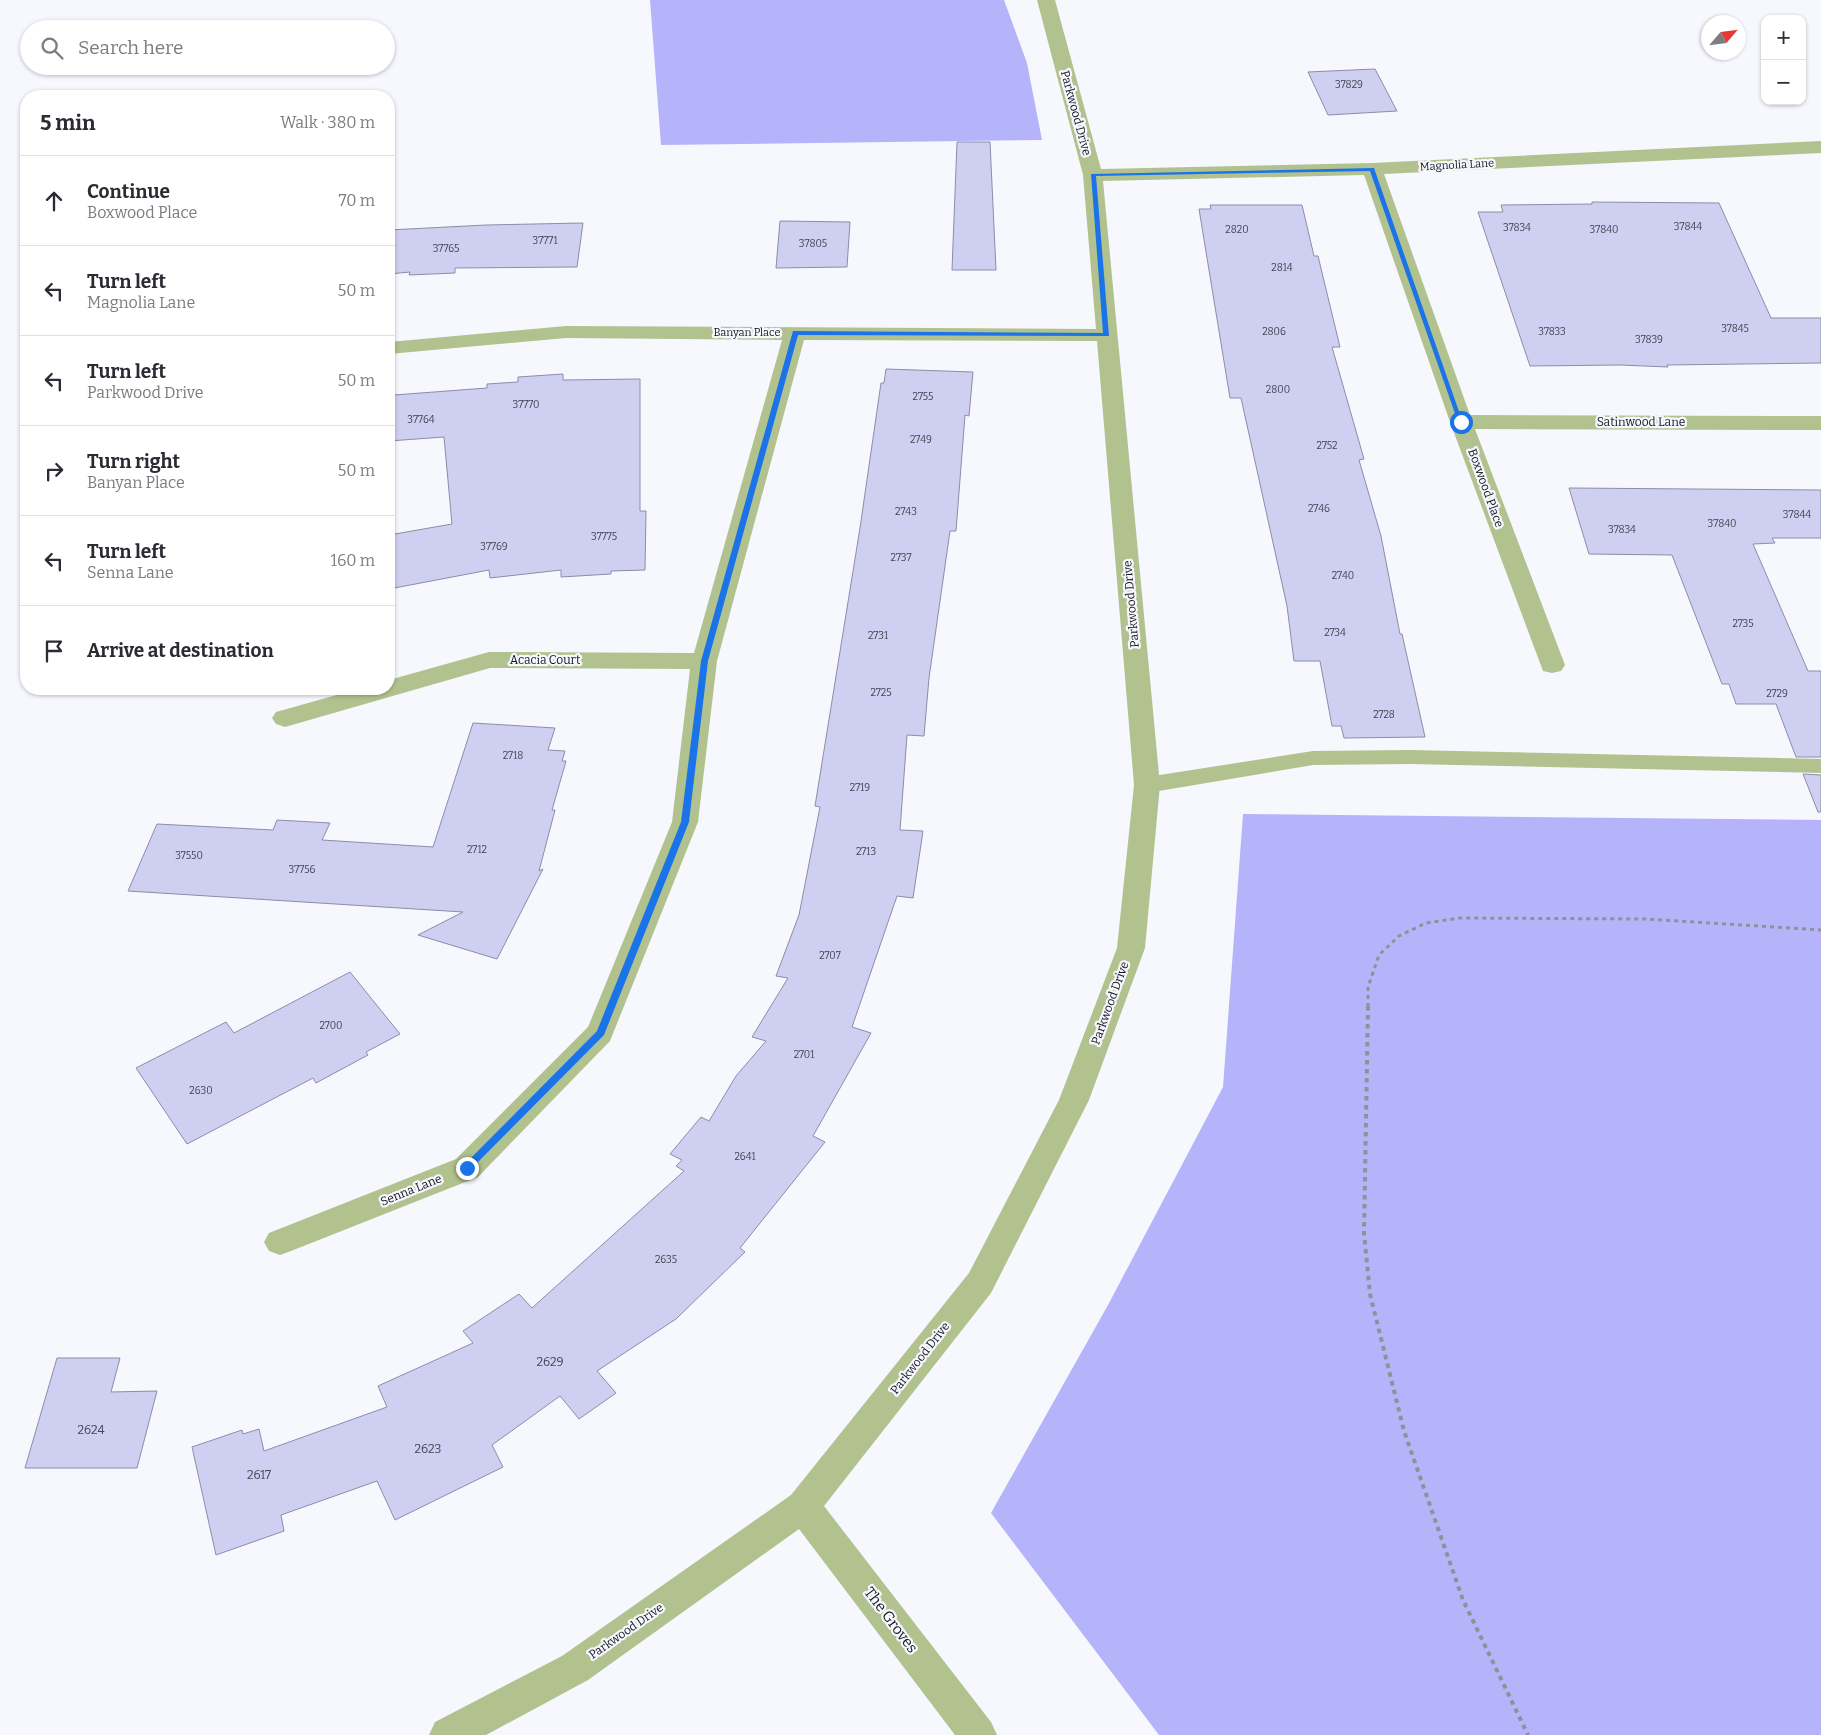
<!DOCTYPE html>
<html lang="en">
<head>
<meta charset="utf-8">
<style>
	:root { --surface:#fff; --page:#f7f7f7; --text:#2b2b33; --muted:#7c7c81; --line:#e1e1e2 }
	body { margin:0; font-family:Bitter,serif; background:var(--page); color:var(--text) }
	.controls { position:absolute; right:15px; top:15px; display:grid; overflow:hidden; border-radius:10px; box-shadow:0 1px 4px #0004 }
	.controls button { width:45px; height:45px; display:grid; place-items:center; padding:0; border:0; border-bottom:1px solid var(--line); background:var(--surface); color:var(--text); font:25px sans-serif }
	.compass { position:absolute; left:1701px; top:15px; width:45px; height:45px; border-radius:50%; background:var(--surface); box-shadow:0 1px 4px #0004; rotate:62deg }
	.stop { position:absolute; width:15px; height:15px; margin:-11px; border:4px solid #1a73e8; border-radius:50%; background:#fff }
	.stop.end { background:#1a73e8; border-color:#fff; box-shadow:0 1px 5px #0008 }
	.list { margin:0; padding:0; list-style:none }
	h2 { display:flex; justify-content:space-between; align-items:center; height:65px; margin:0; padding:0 20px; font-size:21px }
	h2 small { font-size:16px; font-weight:400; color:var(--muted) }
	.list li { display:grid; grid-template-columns:32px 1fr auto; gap:15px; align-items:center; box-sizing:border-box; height:90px; padding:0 20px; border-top:1px solid var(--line) }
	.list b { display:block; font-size:19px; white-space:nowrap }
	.list p { margin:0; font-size:16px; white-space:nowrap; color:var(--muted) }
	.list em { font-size:16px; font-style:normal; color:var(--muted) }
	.icon { flex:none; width:28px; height:28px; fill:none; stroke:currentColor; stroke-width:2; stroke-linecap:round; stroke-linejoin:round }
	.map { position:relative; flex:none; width:1821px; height:1735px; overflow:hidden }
	.search { position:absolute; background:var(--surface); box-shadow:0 1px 4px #0004; left:20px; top:20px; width:375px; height:55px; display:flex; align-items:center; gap:12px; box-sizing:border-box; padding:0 18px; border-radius:28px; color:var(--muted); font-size:19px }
	.panel { position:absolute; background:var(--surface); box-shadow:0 1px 4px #0004; left:20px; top:90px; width:375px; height:605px; border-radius:20px }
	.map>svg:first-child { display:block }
</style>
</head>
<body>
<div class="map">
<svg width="1821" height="1735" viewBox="0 0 1821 1735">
	<rect width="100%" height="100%" fill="#f7f7fe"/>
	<g fill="#b5b4fb">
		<path d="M650,0H1004L1027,63L1042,140L661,145Z"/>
		<path d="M1243,814L1821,820V1735H1159L991,1513L1108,1305L1223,1087Z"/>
	</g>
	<g fill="#cfcff1" stroke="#8c8cab">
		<path d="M1375,69L1397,111L1328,115L1308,72Z"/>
		<path d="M957,142H990L996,270H952Z"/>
		<path d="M1592,202L1719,203L1771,318H1821V363L1667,365L1668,367L1620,365L1530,366L1478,212H1503L1501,205L1592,204Z"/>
		<path d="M1210,205H1302L1314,256H1318L1340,347H1332L1364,459L1359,460L1381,536L1400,634H1402L1425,737L1344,738L1341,726H1332L1320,661H1294L1287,606L1241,398H1230L1199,209H1211Z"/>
		<path d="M780,221L850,222L847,267L776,268Z"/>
		<path d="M583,223L577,267L455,268V273L409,275L410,272L389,274V230L486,225Z"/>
		<path d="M886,369L973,372L969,416L965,415L956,531H950L929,678L924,736L907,735L900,830L923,831L913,898L897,896L852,1027L871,1033L813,1136L825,1142L740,1248L745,1252L676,1319L597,1371L616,1393L579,1419L560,1396L492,1445L503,1467L395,1520L377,1481L281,1515L284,1531L216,1555L192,1447L242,1430L243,1434L259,1429L264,1451L387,1407L378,1386L473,1343L463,1331L519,1294L532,1308L684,1171L676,1166L682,1160L670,1154L701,1117L709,1121L736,1076L766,1041L752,1037L788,978L776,976L799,915L820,807L815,806L860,528L881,383H884Z"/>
		<path d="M563,374V380L640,379V511H646L645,570L611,571V574L561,577V570L490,578L489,570L389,589V535L452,524L444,437L389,441V397H394V395L487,388V384L518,382V377Z"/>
		<path d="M1569,488L1821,490V538H1772L1775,543L1753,544L1808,671H1821V757H1796L1776,704H1736L1729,684H1722L1672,555L1589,554Z"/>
		<path d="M473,723L555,728L548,750L565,751L562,761H566L552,810H555L539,871L543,869L497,959L418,935L463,912L128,891L157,824L273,830L277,820L330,823L322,840L433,847Z"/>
		<path d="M1803,774L1821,775V812H1818Z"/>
		<path d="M350,972L400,1034L366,1052L368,1055L316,1083L313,1078L187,1144L136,1068L226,1022L234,1033Z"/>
		<path d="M57,1358H120L111,1392L157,1391L137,1468H25Z"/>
	</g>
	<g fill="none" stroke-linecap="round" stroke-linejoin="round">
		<path stroke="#909099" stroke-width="3" stroke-dasharray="4 4" stroke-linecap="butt" d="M1368,1007V987L1379,955L1399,936L1426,923L1460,918L1645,919L1821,930"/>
		<path stroke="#909099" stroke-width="4" stroke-dasharray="4.5 4.5" stroke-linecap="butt" d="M1368,1006L1364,1233L1370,1294L1404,1431L1463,1600L1528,1735"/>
		<path fill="#b2c28e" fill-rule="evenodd" d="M1410,750L1821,759V773L1410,764L1313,765L1147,793L1139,790L1136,785L1139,780L1147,777L1313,751Z"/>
		<path fill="#b2c28e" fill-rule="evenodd" d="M1037,0H1055L1101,169L1372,163L1821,141V153L1384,174L1470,415L1821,416V430L1475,429L1565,665L1561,671L1552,673L1543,671L1450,422L1364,175L1103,181L1160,785L1145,948L1089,1100L991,1293L824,1506L991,1722L997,1735H955L799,1529L588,1680L486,1735H429L435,1722L562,1656L791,1495L969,1273L1059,1100L1117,948L1134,785L1097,341L804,340L717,661L698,822L610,1041L478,1177L291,1251L280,1255L269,1251L264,1242L269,1233L456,1159L588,1027L672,822L690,669L490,668L285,727L276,724L272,718L276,712L358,689H389V680L489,652L694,653L782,340L566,338L389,354V342L566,326L1096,329L1083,175Z"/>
	</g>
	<path fill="#1a73e8" d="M1374,168L1463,423L1458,422L1370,171L1096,176L1109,336L798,335L708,661L689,822L604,1035L470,1170H464V1165L597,1031L681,822L701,661L793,331L1103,333L1091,174Z"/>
	<g text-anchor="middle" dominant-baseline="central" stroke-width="4.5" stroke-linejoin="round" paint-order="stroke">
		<g font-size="10" fill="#444454">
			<text x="1349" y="85">37829</text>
			<text x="1688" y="227">37844</text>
			<text x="1517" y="228">37834</text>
			<text x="1237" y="230">2820</text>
			<text x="1604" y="230">37840</text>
			<text x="545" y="241">37771</text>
			<text x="813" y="244">37805</text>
			<text x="446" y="249">37765</text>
			<text x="1282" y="268">2814</text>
			<text x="1735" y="329">37845</text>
			<text x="1274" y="332">2806</text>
			<text x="1552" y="332">37833</text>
			<text x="1649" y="340">37839</text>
			<text x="1278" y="390">2800</text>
			<text x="923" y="397">2755</text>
			<text x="526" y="405">37770</text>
			<text x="421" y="420">37764</text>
			<text x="921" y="440">2749</text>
			<text x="1327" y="446">2752</text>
			<text x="1319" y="509">2746</text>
			<text x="906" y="512">2743</text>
			<text x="1797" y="515">37844</text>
			<text x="1722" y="524">37840</text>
			<text x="1622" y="530">37834</text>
			<text x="604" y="537">37775</text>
			<text x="494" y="547">37769</text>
			<text x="901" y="558">2737</text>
			<text x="1343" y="576">2740</text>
			<text x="1743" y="624">2735</text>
			<text x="1335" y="633">2734</text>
			<text x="878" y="636">2731</text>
			<text x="881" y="693">2725</text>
			<text x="1777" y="694">2729</text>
			<text x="1384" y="715">2728</text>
			<text x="513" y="756">2718</text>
			<text x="860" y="788">2719</text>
			<text x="477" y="850">2712</text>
			<text x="866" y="852">2713</text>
			<text x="189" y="856">37550</text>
			<text x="302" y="870">37756</text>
			<text x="830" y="956">2707</text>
			<text x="331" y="1026">2700</text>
			<text x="804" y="1055">2701</text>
			<text x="201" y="1091">2630</text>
			<text x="745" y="1157">2641</text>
			<text x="666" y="1260">2635</text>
		</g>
		<g font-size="11" fill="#151520" stroke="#f7f7fe">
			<text transform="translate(1457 165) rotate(-3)">Magnolia Lane</text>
			<text x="747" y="332">Banyan Place</text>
		</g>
		<g font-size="12" fill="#151520" stroke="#f7f7fe">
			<text transform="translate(1076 113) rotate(75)">Parkwood Drive</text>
			<text x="1641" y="422">Satinwood Lane</text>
			<text transform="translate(1486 488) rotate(70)">Boxwood Place</text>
			<text transform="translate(1131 604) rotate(-95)">Parkwood Drive</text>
			<text x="545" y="660">Acacia Court</text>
			<text transform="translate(1110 1003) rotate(-70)">Parkwood Drive</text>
			<text transform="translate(411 1190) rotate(-22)">Senna Lane</text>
			<text transform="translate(920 1358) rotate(-52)">Parkwood Drive</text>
			<text transform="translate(626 1631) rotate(-35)">Parkwood Drive</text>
		</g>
		<g font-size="12" fill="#444454">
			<text x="550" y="1362">2629</text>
			<text x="91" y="1430">2624</text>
			<text x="428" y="1449">2623</text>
			<text x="259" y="1475">2617</text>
		</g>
		<g font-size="15" fill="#151520" stroke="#f7f7fe">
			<text transform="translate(891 1620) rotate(53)">The Groves</text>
		</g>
	</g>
</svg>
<div class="controls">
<button>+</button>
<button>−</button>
</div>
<svg class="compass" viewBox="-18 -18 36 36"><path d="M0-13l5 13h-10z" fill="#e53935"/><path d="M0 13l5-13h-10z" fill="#7c7c81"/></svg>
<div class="stop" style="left:1461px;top:422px"></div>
<div class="stop end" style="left:467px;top:1168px"></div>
<div class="search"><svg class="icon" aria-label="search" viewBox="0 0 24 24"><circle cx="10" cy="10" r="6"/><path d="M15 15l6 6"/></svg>Search here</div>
<section class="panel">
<h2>5 min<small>Walk · 380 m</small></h2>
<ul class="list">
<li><svg class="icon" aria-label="ahead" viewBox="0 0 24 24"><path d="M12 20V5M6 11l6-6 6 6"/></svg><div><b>Continue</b><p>Boxwood Place</p></div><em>70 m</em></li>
<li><svg class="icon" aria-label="left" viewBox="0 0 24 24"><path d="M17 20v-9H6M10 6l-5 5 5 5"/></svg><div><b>Turn left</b><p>Magnolia Lane</p></div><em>50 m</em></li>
<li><svg class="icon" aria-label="left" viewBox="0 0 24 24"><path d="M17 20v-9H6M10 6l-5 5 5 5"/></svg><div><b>Turn left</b><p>Parkwood Drive</p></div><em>50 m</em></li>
<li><svg class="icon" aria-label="right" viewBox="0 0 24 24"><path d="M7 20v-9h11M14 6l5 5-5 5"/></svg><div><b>Turn right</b><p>Banyan Place</p></div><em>50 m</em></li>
<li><svg class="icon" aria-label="left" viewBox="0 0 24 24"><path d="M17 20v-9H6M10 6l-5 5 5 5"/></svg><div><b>Turn left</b><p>Senna Lane</p></div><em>160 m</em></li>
<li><svg class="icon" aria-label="arrive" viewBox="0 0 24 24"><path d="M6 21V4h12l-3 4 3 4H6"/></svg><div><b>Arrive at destination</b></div></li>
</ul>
</section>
</div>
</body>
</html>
